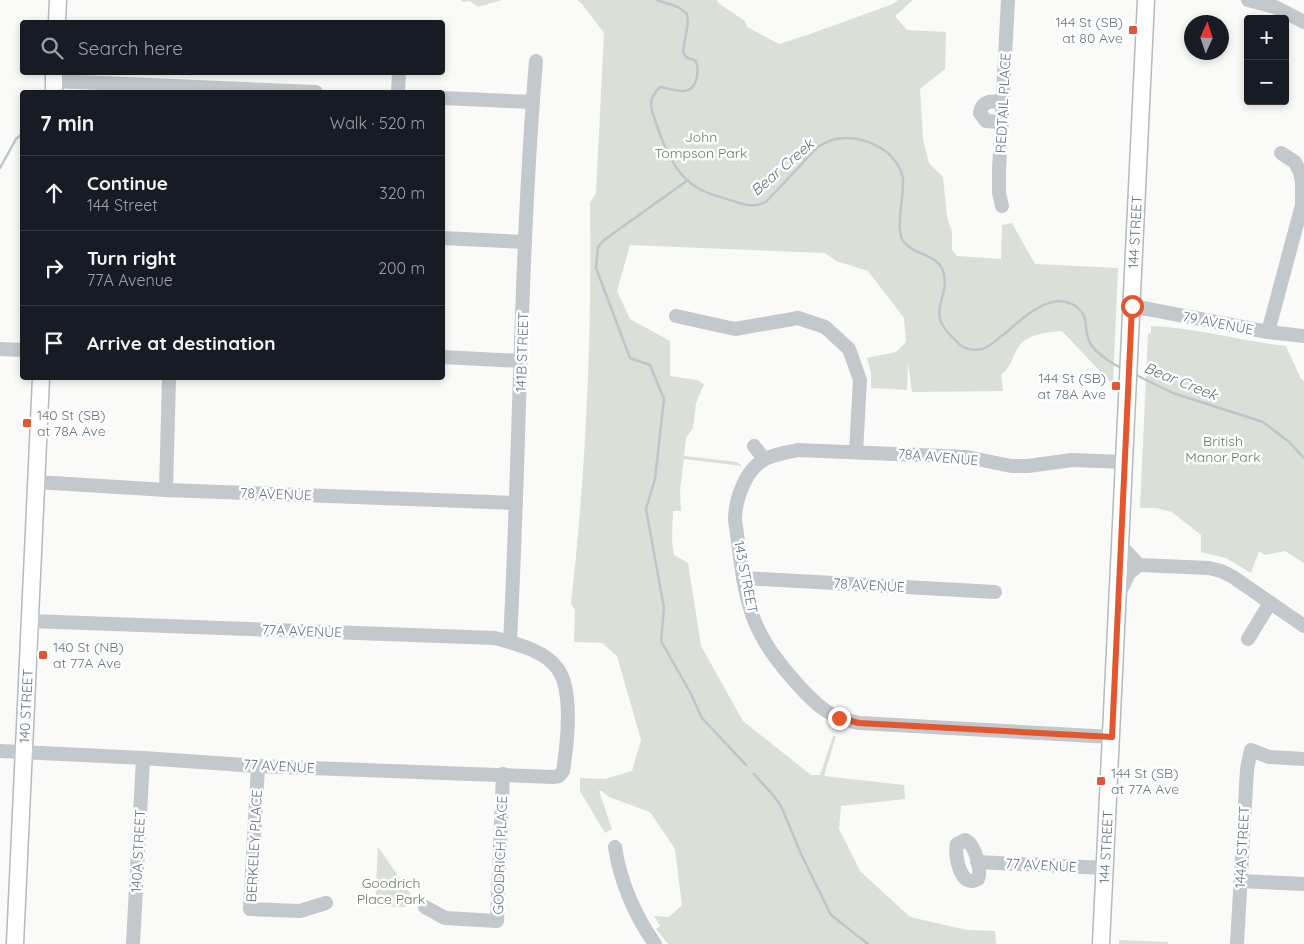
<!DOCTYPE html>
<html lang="en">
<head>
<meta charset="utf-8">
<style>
	:root { --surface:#171b24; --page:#242831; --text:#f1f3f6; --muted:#9ea1a6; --line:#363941 }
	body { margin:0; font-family:Quicksand,sans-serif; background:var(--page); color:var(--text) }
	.controls { position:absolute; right:15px; top:15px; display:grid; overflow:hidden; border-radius:5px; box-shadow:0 2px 8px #0003 }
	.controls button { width:45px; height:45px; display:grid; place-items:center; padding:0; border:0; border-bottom:1px solid var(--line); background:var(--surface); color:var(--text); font:25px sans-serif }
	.compass { position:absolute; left:1184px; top:15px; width:45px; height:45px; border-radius:50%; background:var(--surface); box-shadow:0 2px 8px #0003; rotate:3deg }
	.stop { position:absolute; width:15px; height:15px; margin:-11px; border:4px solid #e4572e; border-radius:50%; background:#fff }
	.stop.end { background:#e4572e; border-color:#fff; box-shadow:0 1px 5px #0008 }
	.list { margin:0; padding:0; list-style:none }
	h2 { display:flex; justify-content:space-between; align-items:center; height:65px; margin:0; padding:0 20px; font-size:21px }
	h2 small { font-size:16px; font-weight:400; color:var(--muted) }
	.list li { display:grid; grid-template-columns:32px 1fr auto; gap:15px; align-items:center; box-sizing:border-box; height:75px; padding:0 20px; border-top:1px solid var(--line) }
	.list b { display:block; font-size:19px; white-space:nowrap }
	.list p { margin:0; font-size:16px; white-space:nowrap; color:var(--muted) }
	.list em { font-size:16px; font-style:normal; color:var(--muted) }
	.icon { flex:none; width:28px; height:28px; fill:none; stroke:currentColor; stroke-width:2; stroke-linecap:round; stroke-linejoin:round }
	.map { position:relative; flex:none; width:1304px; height:944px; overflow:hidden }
	.search { position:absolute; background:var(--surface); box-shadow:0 2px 8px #0003; left:20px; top:20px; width:425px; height:55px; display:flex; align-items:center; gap:12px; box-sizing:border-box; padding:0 18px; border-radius:5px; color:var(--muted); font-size:19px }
	.panel { position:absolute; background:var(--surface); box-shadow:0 2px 8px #0003; left:20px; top:90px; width:425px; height:290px; border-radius:5px }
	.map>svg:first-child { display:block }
</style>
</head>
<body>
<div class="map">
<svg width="1304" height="944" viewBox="0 0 1304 944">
	<rect width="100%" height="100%" fill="#fafaf8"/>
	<g fill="#dadfd7">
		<path d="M460,0H502L478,7L470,1L464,2Z"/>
		<path d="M577,0H717L718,3L745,21L747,27L779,44L810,34L893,4L898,0H913L895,16L907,30L946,32L945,69L920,89L923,139L929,163L943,177L947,217L952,232V250L957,256L1001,259L1002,225L1012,223L1035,264L1118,268L1113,382H1110L1062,331C1047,332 1026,334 1018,348C1011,359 1012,366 1001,375L1003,391L912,392L908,362L907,390L871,388V373L867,358L896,352L906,342L904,318L868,271L836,261L825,253L630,245L617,291L630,319L670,341V376L697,380L704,384L696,403L693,428L686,438L684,456L737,462L742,466L684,459L680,489L681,511H673L672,540L674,555L688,563L701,646L743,721L811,775H820L833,736H836L824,776L904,785L905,799L841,806L839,829L860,871L910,917L967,930L995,931L996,944H668L656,929L660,926L654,916L669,917L682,905L675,849L650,812L609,797L602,791H599L612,829L605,833L580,791V778L605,779L632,771L641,740L617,656L602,643L574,642L575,610L571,604C586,471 592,337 590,203L596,193L604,33L582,4Z"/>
		<path d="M1151,326C1197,328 1241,341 1286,346L1301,379L1304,381V563L1285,551L1265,555L1259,551L1251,573L1226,558L1201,552V535L1172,512L1156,508H1140L1148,334L1151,333Z"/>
		<path d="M378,847L412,896L406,907L375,906Z"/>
		<path d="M1119,940L1168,942V944H1119Z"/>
	</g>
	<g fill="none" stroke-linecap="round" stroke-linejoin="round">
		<g stroke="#bbc7cb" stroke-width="2.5">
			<path d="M657,0L678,7L687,14L688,22L683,52L686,57L696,61C699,71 698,90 684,91C677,91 667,88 660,87C655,92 651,97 651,104C651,111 655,119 657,126C665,149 675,174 696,187C707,194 720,197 733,201C745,205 754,208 766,202C776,191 787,180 797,169C804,162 811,153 818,147C836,134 860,136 879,147C890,153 901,165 903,179C904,194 896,227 902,239C911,256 936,252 943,271C952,298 924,310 952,337C956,340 959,345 963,347C969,350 979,351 985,348C1009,335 1028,305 1058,301C1063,301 1067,302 1072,304C1092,315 1082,328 1090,343C1096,353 1112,364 1123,369"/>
			<path d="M0,168L16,139L22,134"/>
			<path d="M688,180L604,240L598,247L596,268L630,358L650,365L664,399L655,479L646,509L664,608L661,641L690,692L702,718L746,765"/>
			<path d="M1134,374L1173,393L1263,422L1288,441L1304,458"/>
			<path d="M754,774L773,795L781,806L801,854L831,915L868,944"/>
		</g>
		<defs>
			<g id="major">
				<path d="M57,22L58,0"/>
				<path d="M54,92V72"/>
				<path d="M15,944L41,378"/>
				<path d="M1101,944L1146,0"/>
			</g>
		</defs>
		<use href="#major" stroke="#b5babe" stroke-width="19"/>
		<g stroke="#c3c8cc" stroke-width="14">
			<path d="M1248,0L1275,7L1304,22"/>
			<path d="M54,81L316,92"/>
			<path d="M398,92L399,72"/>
			<path d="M442,98L533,102"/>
			<path d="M1002,122L986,121L980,113C982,100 992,101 1003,102"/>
			<path d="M1002,206L999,193V170L1008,0"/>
			<path d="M442,238L525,242"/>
			<path d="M1132,306L1268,332L1304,336"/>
			<path d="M676,316L735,329L798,318L825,327L849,349L860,380L856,452"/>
			<path d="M1268,332L1302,205V181L1300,172L1295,162L1281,153"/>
			<path d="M0,349L22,350"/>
			<path d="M442,357L521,361"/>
			<path d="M754,446L764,459"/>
			<path d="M36,482L166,490L516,503"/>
			<path d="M166,490L169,378"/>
			<path d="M1120,545L1139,565L1209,568L1221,571L1233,577L1304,626"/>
			<path d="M743,578L995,592"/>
			<path d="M1119,594L1129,573L1139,565"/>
			<path d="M1248,639L1270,603"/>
			<path d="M510,642C520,449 520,254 536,61"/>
			<path d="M1112,737L859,723C831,718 818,707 799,686C781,666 763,644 753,617C742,587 740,553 735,520C735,500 745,470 765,459C775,454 787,452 798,450L967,457L1011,466H1028L1072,460L1124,462"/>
			<path d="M0,751L143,758L258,766L553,777L559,776L563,771C567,746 574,689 557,668C544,650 516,644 495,638L30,621"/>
			<path d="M258,766L250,909L300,911L326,903"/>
			<path d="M965,840C975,844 982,870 978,879C960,890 954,853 957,844Z"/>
			<path d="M615,847C620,881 635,916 655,944"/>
			<path d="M977,862L1105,868"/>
			<path d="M1241,881L1304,884"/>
			<path d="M425,907L445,918L497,921L503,774"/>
			<path d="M133,944L143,758"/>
			<path d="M1237,944L1247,769L1251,750L1269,757L1304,759"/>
		</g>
		<use href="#major" stroke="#fff" stroke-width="16"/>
	</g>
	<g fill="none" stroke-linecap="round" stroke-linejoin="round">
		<path stroke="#e4572e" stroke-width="6" d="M839,718L859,723L1112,737L1132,306"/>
	</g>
	<g fill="#e4572e" stroke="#fff" stroke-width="2">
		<rect x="1128" y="25" width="10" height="10" rx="2.5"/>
		<rect x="1111" y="381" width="10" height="10" rx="2.5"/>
		<rect x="22" y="418" width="10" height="10" rx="2.5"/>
		<rect x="38" y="650" width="10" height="10" rx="2.5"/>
		<rect x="1096" y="776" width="10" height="10" rx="2.5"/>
	</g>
	<g text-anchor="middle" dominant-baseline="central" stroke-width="5" stroke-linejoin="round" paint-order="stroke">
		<g font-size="14" fill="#657683" stroke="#fff" text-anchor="start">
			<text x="1123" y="22" text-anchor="end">144 St (SB)<tspan x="1123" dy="16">at 80 Ave</tspan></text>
			<text x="1106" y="378" text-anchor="end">144 St (SB)<tspan x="1106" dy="16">at 78A Ave</tspan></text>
			<text x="37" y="415">140 St (SB)<tspan x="37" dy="16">at 78A Ave</tspan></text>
			<text x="53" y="647">140 St (NB)<tspan x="53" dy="16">at 77A Ave</tspan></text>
			<text x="1111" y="773">144 St (SB)<tspan x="1111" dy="16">at 77A Ave</tspan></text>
		</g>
		<g font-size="14" fill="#657683" stroke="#fff">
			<text transform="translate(1003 103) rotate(-87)">REDTAIL PLACE</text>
			<text transform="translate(1135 232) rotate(-87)">144 STREET</text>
			<text transform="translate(1218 323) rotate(11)">79 AVENUE</text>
			<text transform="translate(522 352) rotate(-88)">141B STREET</text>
			<text transform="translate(938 457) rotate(5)">78A AVENUE</text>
			<text transform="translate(276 494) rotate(2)">78 AVENUE</text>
			<text transform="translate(746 577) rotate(79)">143 STREET</text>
			<text transform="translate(869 585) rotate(3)">78 AVENUE</text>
			<text transform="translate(302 631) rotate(2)">77A AVENUE</text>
			<text transform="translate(26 706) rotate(-87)">140 STREET</text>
			<text transform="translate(279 766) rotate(3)">77 AVENUE</text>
			<text transform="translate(254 846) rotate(-87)">BERKELEY PLACE</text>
			<text transform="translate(1106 847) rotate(-87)">144 STREET</text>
			<text transform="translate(1242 847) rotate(-87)">144A STREET</text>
			<text transform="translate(138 851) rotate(-87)">140A STREET</text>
			<text transform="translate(500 855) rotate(-88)">GOODRICH PLACE</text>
			<text transform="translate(1041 865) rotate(3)">77 AVENUE</text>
		</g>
		<g font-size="14" fill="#687a64" stroke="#fff">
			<text x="701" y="137">John<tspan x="701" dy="16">Tompson Park</tspan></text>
			<text x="1223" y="441">British<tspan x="1223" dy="16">Manor Park</tspan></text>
			<text x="391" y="883">Goodrich<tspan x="391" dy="16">Place Park</tspan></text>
		</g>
		<g font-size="15" font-style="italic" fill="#60757c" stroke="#fff">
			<text transform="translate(782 167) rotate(-41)">Bear Creek</text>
			<text transform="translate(1181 381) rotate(22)">Bear Creek</text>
		</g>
	</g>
</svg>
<div class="controls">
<button>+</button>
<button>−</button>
</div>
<svg class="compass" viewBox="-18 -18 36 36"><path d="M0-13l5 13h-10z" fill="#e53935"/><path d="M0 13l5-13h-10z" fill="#9ea1a6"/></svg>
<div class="stop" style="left:1132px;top:306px"></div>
<div class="stop end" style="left:839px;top:718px"></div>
<div class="search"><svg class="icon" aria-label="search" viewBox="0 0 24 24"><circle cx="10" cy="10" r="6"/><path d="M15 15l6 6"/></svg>Search here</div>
<section class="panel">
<h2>7 min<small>Walk · 520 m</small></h2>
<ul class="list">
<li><svg class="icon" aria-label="ahead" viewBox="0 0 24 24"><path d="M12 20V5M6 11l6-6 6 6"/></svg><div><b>Continue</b><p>144 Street</p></div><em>320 m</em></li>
<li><svg class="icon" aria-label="right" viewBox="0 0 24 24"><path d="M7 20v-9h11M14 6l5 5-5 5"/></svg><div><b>Turn right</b><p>77A Avenue</p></div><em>200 m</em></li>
<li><svg class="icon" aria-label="arrive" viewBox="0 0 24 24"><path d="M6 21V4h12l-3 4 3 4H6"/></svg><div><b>Arrive at destination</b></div></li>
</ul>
</section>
</div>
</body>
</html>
